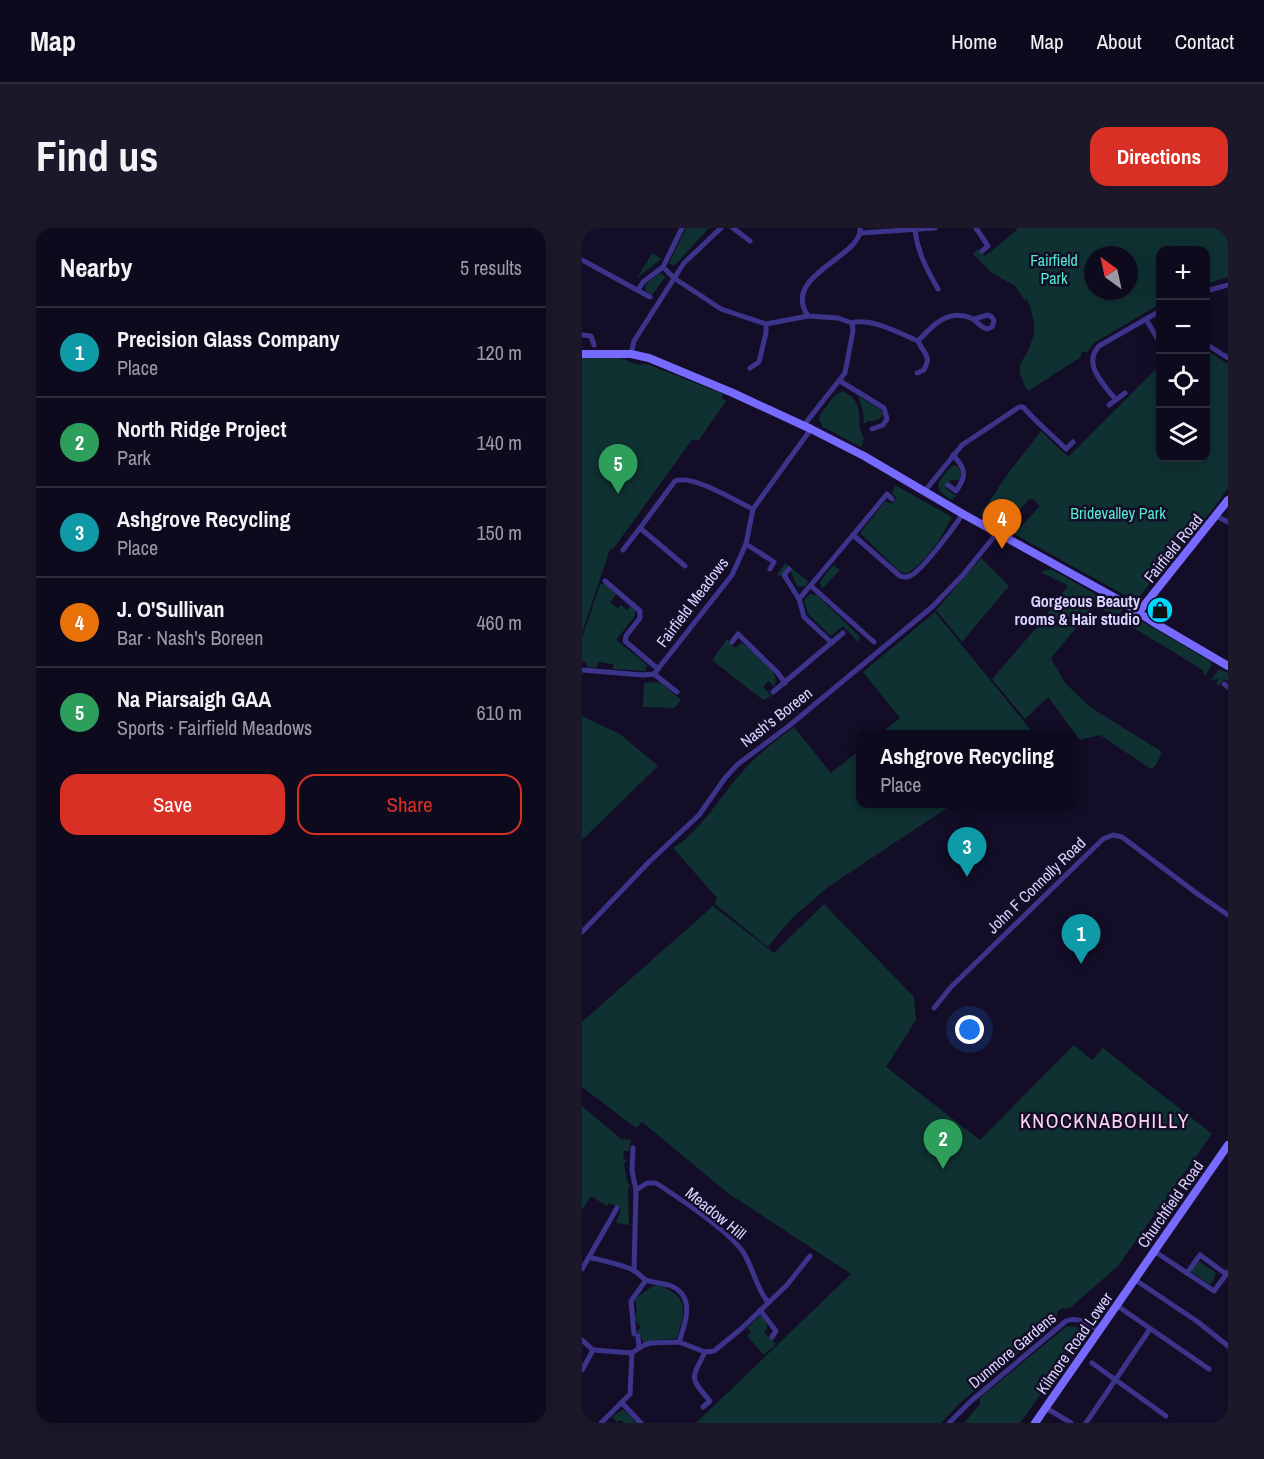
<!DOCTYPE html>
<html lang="en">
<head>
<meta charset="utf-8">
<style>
	:root { --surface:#0e0a1d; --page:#1c182a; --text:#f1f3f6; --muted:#9b9aa4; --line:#2e2b3b; --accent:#d93025 }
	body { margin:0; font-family:"Archivo Narrow",sans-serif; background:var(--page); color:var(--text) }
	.controls { position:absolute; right:18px; top:18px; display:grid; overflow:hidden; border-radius:12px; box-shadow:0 3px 15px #0003 }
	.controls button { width:54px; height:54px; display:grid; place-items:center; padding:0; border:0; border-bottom:2px solid var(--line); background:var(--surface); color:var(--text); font:30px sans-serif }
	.compass { position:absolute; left:502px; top:18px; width:54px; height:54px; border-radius:50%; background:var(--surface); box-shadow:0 3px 15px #0003; rotate:327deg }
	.you { position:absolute; left:388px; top:802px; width:21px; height:21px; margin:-15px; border:4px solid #fff; border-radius:50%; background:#1a73e8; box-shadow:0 0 0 9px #1a73e833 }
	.badge { display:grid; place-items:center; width:39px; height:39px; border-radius:50%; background:var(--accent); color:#fff; font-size:20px; font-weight:700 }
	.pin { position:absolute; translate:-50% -50px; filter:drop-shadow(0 2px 3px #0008) }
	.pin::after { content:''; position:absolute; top:32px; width:21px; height:18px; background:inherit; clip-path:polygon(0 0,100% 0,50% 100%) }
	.popup { position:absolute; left:274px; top:502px; width:222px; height:78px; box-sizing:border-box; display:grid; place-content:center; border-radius:12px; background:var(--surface); filter:drop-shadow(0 2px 4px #0005); font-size:20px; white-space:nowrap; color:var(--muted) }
	.popup b { font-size:22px; color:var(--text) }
	.popup::after { content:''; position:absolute; left:50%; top:100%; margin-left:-12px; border:12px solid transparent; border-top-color:var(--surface) }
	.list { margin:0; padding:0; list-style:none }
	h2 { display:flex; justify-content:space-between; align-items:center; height:78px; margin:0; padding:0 24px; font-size:26px }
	h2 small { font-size:20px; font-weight:400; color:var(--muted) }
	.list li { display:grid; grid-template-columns:39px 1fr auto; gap:18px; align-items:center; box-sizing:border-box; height:90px; padding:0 24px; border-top:2px solid var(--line) }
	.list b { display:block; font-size:22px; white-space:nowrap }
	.list p { margin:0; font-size:20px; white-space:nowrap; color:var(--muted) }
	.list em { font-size:20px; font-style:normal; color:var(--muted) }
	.actions { display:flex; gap:12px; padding:18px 24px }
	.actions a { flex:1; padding:14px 0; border:2px solid var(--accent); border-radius:18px; text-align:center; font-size:21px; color:var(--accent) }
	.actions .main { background:var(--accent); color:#fff }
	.icon { flex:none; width:33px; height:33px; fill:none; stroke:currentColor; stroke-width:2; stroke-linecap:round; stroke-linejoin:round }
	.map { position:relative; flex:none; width:646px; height:1195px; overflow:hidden; border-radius:18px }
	header { display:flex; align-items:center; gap:36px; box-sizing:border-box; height:84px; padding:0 30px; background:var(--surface); border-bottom:2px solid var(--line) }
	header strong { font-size:28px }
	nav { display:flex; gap:33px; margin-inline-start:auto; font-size:21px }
	.intro { display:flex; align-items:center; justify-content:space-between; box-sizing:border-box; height:144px; padding:0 36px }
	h1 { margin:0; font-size:42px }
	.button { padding:15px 27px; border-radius:18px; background:var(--accent); color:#fff; font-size:21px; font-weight:700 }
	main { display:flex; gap:36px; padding:0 36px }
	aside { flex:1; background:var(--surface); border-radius:18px; box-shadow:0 3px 15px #0003 }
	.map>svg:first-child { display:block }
</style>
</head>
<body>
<header>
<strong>Map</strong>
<nav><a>Home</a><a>Map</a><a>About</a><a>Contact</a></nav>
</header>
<div class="intro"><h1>Find us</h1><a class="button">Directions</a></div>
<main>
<aside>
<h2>Nearby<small>5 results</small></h2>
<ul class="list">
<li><span class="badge" style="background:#0f9aa8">1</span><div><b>Precision Glass Company</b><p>Place</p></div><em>120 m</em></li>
<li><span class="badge" style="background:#2e9e5b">2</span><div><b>North Ridge Project</b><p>Park</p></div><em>140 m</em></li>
<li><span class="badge" style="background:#0f9aa8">3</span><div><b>Ashgrove Recycling</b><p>Place</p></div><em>150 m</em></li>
<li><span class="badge" style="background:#e8710a">4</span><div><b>J. O'Sullivan</b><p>Bar · Nash's Boreen</p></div><em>460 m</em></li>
<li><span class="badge" style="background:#2e9e5b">5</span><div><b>Na Piarsaigh GAA</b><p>Sports · Fairfield Meadows</p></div><em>610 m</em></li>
</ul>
<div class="actions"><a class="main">Save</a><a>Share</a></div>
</aside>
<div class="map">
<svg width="646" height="1195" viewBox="0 0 646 1195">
	<rect width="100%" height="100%" fill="#130d27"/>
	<g fill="#0f3132" fill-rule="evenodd">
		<path d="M104,0H127L93,37H90L87,35Z"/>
		<path d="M435,0H646V49L624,56V22H578V76L512,115L505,124H499V129L446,163C429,134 442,138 450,112C455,98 450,84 445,71L443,72L433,58L410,45L391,26L396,21L403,28L435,2ZM511,27H547V63H511Z"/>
		<path d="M70,25L79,31L55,50Z"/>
		<path d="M78,45L83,48L82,51L70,67L64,63L63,57Z"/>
		<path d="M624,122L646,136V260L631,281L556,370H548L432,306L458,278L451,271H447L423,301L398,287L425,247L459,203L486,229L578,137V230H624Z"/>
		<path d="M0,129C12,129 25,128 36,130C49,132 48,138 65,136L141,166L139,170L144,173L117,212H110L31,321H28L0,405Z"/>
		<path d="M261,163C287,177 271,192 282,210L279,219L241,199L237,192L238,187L253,167Z"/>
		<path d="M276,168L299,182L301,188L293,193H286L282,196L281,184Z"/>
		<path d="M371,237L376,239L379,245L377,252H369L363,260L374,268L370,272C348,260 356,253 371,237Z"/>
		<path d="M313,257L370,289C360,308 346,332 326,345H321L316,342L279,306V304L302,275L304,273L310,276L315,269L310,266Z"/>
		<path d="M399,330L427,358L380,414L354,382Z"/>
		<path d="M203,335L226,353L224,358L216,359C212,353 211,345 206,340L198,348L195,347Z"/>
		<path d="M251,337L258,342L240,361L238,354Z"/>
		<path d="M469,341L540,381L537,391L513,377L469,430L483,455L508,479L580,524L574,537L569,541L518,507L498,512L466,469L443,491L410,451L456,398L485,359V357L458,344Z"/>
		<path d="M18,356H23L34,366L28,375L36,380L39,377L45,382L48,378L53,382V388L34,412L62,434L65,437L63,443L31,441V436L16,434L14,440L5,439V435L0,433V410Z"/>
		<path d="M228,366L235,367L278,409L276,414L261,398L249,408L226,386L222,372Z"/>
		<path d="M353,384L452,506H298L318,490L281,444Z"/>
		<path d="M549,387L626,432L630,436L623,449L621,442L542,394Z"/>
		<path d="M145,411L153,420L160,415C171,424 201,442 192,459L187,453L181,458L189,468L181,472L130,432Z"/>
		<path d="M637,441L646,445V454L642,451L637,458L634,455L637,451L629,452Z"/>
		<path d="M75,454L77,456L78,454L99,472L92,480L61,479L62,455Z"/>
		<path d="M0,488L38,506L76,538L0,612Z"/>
		<path d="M212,499L249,545L278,522V576H371L246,659L210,690L186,719L133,676L135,670L91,620C120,602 137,570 159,545C175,527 193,513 212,499Z"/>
		<path d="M242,676L332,769L334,792L304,839L398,912L492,817L510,832L521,820L630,906L536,1038L488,1080H480L475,1084V1092L378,1175L359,1195H114L269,1046L146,965L60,894L54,900L0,859V794L131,678L192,725Z"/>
		<path d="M0,878L39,911L49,912L47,923H42L41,931L45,932L42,936L45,953L48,958L46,960L47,997L34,995L39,981L27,975L25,978L9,968L0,982Z"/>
		<path d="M617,1033L634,1045L630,1055L627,1056L610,1044V1041Z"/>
		<path d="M71,1058C78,1057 83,1059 89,1063C108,1074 100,1093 95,1110L61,1114L59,1108L55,1107L54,1104L59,1099L52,1090L55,1084L53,1071Z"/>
		<path d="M179,1087L185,1094V1101L182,1104L194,1116L182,1127L165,1108L169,1104L165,1100Z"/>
		<path d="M485,1098L495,1099L503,1104L438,1195H382L398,1176V1170Z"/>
		<path d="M40,1182H42L55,1195H42L38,1192L35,1194L30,1189Z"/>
	</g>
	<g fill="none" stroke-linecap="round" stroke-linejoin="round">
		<g stroke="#3c348a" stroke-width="5">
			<path d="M151,0L168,13"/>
			<path d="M394,0L406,18L400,23"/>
			<path d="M333,3C336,25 345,42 356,61"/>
			<path d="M279,5L353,0"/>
			<path d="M0,32L68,69"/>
			<path d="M81,39L92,50L139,81L184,96L226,88L256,90L270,95L271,103L263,145L222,197"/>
			<path d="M56,62L61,54L81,39L100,0"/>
			<path d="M624,63L646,57"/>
			<path d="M226,88C198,47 281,29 278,0"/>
			<path d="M564,91L578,115"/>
			<path d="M270,95C288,89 319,106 336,113C350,98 366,80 389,90C395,93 398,99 405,101L410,99L412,93L410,89L406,87L392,91"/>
			<path d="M0,107L9,108L12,117"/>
			<path d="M624,116L646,130"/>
			<path d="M49,126L52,113L102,35L139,0"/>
			<path d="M168,140L177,134L184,105V96"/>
			<path d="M335,145L342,142C350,127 342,127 336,113"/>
			<path d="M258,153L302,180L305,191L301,197L290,201"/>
			<path d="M534,172C522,157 500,136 517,118L578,83"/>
			<path d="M527,177L543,165"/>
			<path d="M366,257L374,263C385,248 384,241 371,227"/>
			<path d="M342,264L380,217L437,179H441C454,194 469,206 484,221L491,214"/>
			<path d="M310,271L305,266L271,307L318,348C322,349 324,350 328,348C340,343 372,299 381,286"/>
			<path d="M634,288L646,294"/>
			<path d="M164,316L192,334L188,341"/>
			<path d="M41,322L58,300"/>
			<path d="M103,338L58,300L93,253C111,246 153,273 171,281"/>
			<path d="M207,341L202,347L217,371"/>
			<path d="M23,353L58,383V390L44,408L43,413L76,441"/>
			<path d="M229,358L292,414"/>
			<path d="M150,414L156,406L196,445L203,455"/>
			<path d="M250,415L222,389L217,371L271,307"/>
			<path d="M0,442L61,447L72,446L95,464"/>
			<path d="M72,446L150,347L164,316L171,281L229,201"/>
			<path d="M642,456L646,459"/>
			<path d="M191,464L261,405"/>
			<path d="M0,704L67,634L117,587L143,550L156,536L208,497L350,379L380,348L415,305"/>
			<path d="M352,780L369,759L521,611L531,607L540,609L617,667L646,687"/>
			<path d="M51,920L50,943L54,962"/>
			<path d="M572,1023L632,1063L646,1044"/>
			<path d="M7,1029L35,980"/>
			<path d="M0,1041L7,1029C21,1033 40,1036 53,1043C57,1046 60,1050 64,1052C71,1055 80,1055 87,1057C114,1067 104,1094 97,1114"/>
			<path d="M52,1043L54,962L65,955H74C97,970 147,1003 161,1024C171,1039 174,1060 186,1074"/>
			<path d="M605,1045L618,1027L644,1046"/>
			<path d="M552,1051L616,1094L646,1118"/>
			<path d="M534,1077L627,1141"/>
			<path d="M178,1082L194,1103L190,1109"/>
			<path d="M52,1106L49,1073L64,1052"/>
			<path d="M56,1108L57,1120"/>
			<path d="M0,1112L11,1122L0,1142"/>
			<path d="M11,1122L50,1125L62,1117L69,1115L97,1114L123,1124L132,1123L159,1101L205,1057L228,1028"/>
			<path d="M510,1135L584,1188"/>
			<path d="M40,1175L59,1195"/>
			<path d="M121,1179L128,1173C106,1148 110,1151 123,1124"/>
			<path d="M464,1180L489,1195"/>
			<path d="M19,1195L48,1166L50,1125"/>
			<path d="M367,1195L389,1173L484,1093C496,1088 506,1096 516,1102"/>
			<path d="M504,1195L568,1101"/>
			<path d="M645,1195L646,1193"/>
		</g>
		<g stroke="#766aff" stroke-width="8">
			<path d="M0,126H49L67,130L151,165L229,201L282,228L381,286L539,373L571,394L646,438"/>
			<path d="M556,385L646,272"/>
			<path d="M453,1195L646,917"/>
		</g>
	</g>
	<defs>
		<symbol id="shop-disc" viewBox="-11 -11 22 22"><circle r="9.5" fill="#00d7fe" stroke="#130d27"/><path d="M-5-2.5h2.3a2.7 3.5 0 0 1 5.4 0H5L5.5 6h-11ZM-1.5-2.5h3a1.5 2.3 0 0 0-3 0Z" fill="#111"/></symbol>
	</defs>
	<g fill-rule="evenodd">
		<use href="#shop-disc" x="563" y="367" width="30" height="30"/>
	</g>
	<g text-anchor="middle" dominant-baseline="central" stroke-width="5" stroke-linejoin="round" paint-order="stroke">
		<g font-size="16" fill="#54eacd" stroke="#130d27">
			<text x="472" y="32">Fairfield<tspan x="472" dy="18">Park</tspan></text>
			<text x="536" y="285">Bridevalley Park</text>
		</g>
		<g font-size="16" fill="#dbd3ff" stroke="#130d27">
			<text transform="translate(591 320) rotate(-51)">Fairfield Road</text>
			<text transform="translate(110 374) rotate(-53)">Fairfield Meadows</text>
			<text transform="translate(194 489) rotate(-38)">Nash's Boreen</text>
			<text transform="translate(454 657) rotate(-44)">John F Connolly Road</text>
			<text transform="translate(588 976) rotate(-55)">Churchfield Road</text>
			<text transform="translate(134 985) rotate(39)">Meadow Hill</text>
			<text transform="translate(492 1115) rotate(-55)">Kilmore Road Lower</text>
			<text transform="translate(430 1122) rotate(-40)">Dunmore Gardens</text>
		</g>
		<g font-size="16" font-weight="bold" fill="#dbd3ff" stroke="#130d27" text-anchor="end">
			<text x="558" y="373">Gorgeous Beauty<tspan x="558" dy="18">rooms &amp; Hair studio</tspan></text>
		</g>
		<g font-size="20" letter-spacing="1.5" fill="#ffd5ed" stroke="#130d27">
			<text x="523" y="892">KNOCKNABOHILLY</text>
		</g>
	</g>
</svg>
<div class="controls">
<button>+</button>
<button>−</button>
<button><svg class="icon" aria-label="locate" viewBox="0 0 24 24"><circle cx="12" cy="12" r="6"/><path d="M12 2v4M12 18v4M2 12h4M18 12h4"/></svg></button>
<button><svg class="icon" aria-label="layers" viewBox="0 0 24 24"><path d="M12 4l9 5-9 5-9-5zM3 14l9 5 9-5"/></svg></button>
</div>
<svg class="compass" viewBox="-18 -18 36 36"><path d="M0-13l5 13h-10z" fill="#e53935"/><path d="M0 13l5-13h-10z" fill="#9b9aa4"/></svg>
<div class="you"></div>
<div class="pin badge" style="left:499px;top:736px;background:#0f9aa8">1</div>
<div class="pin badge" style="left:361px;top:941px;background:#2e9e5b">2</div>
<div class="pin badge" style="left:385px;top:649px;background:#0f9aa8">3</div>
<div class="popup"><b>Ashgrove Recycling</b>Place</div>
<div class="pin badge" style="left:420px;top:321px;background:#e8710a">4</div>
<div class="pin badge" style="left:36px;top:266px;background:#2e9e5b">5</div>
</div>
</main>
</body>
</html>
